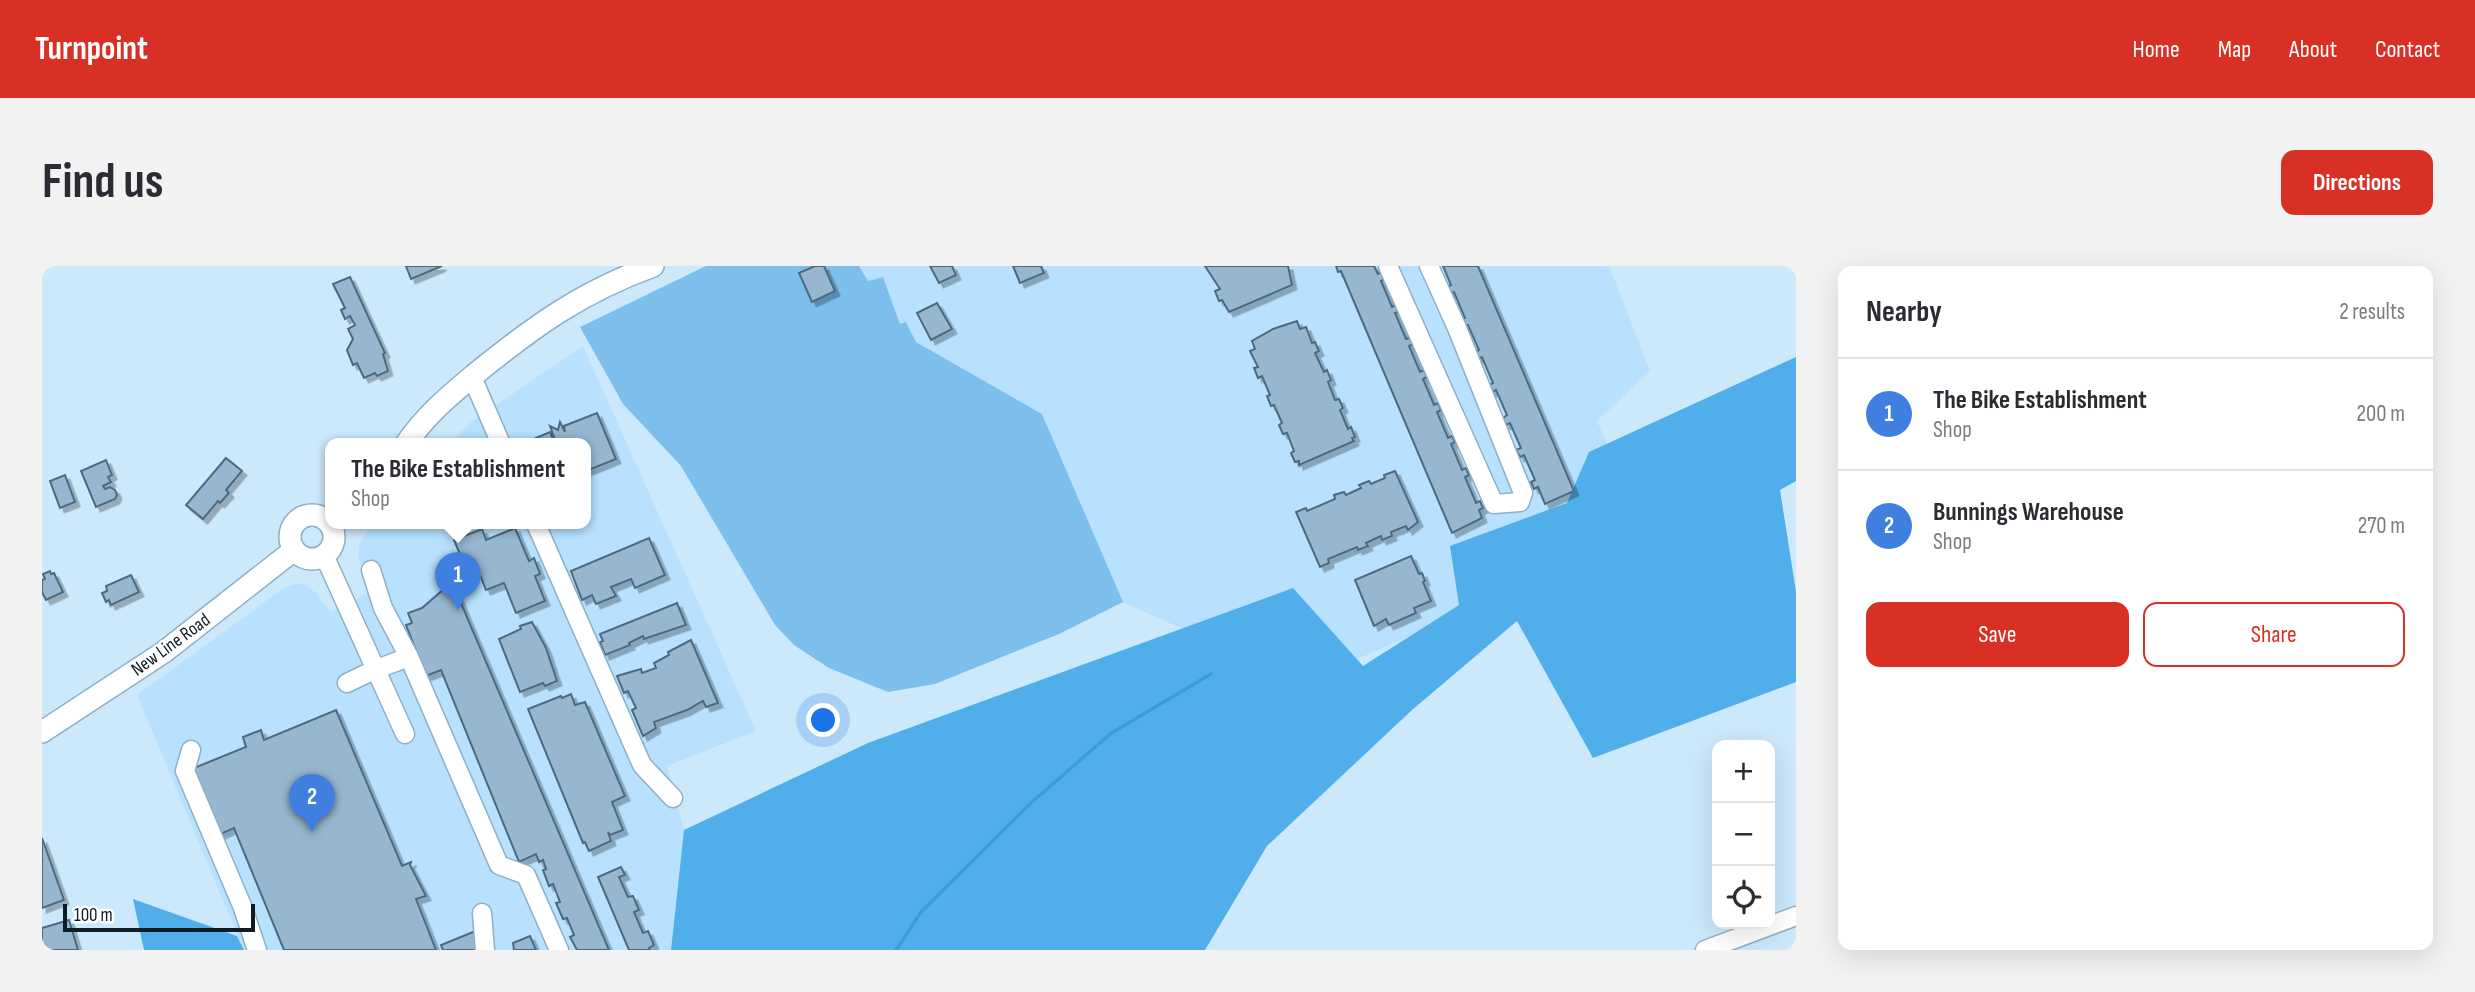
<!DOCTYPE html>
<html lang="en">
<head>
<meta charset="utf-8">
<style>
	:root { --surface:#fff; --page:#f2f2f3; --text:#2b2b33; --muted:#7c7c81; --line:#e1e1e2; --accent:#d93025 }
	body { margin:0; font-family:"Sofia Sans Condensed",sans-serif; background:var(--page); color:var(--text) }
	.controls { position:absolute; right:21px; bottom:21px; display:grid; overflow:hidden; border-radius:14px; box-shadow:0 7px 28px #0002 }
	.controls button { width:63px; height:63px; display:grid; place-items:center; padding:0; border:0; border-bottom:2px solid var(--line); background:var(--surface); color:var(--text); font:35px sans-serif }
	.scale { position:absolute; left:21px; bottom:18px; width:192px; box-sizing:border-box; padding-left:7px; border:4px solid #0f1c25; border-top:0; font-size:19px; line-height:24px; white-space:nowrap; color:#0f1c25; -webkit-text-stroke:5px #fff; paint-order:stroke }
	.you { position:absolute; left:782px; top:455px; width:24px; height:24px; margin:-18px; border:5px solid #fff; border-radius:50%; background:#1a73e8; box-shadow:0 0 0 10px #1a73e833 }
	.badge { display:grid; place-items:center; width:46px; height:46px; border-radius:50%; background:var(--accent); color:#fff; font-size:23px; font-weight:700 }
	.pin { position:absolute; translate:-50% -58px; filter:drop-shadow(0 2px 4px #0008) }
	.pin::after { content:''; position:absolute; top:37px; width:24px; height:21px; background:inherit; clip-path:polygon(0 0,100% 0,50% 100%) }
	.popup { position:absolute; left:283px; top:172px; width:266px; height:91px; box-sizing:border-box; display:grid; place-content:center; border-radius:14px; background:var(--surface); filter:drop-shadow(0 2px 5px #0005); font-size:23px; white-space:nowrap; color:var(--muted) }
	.popup b { font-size:26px; color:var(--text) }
	.popup::after { content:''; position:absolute; left:50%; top:100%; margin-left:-14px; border:14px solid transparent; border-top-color:var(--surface) }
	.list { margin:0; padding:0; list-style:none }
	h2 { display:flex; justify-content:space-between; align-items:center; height:91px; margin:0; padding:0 28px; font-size:30px }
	h2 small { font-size:23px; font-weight:400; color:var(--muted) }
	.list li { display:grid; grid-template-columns:46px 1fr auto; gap:21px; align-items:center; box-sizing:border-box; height:112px; padding:0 28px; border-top:2px solid var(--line) }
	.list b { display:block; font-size:26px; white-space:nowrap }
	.list p { margin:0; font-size:23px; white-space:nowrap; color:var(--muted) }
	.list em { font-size:23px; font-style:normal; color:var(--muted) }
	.actions { display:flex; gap:14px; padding:21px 28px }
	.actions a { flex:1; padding:16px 0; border:2px solid var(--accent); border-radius:14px; text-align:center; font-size:24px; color:var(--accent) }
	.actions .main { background:var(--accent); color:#fff }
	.icon { flex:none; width:38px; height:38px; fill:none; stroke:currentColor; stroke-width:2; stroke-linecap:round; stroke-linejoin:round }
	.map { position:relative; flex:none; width:1754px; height:684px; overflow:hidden; border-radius:14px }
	header { display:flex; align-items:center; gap:42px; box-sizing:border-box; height:98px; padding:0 35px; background:var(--accent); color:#fff }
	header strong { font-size:33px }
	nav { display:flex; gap:38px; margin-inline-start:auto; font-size:24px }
	.intro { display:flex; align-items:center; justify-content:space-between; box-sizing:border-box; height:168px; padding:0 42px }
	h1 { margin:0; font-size:49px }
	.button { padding:18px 32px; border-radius:14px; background:var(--accent); color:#fff; font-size:24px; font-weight:700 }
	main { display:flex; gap:42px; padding:0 42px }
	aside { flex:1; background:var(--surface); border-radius:14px; box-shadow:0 7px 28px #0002 }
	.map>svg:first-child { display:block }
</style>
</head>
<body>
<header>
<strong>Turnpoint</strong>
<nav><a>Home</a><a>Map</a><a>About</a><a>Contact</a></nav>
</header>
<div class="intro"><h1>Find us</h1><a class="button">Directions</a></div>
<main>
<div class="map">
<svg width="1754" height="684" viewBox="0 0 1754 684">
	<defs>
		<filter id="shadow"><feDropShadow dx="4.5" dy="4.5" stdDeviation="0" flood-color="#0004"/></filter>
	</defs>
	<rect width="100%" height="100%" fill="#cce8fb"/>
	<g fill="#b7e1fe">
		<path d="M817,0H1567L1608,105L1555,155L1572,194L1519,303L1261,417L1081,336L1000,148L874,76L865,56L858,58L841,11L826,15Z"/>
		<path d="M541,80L714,465L625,500L642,564L629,684H202L95,429L242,322L254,318L263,319L273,326L289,346L331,324L316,292L317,281L329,258H544V178H408L428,157Z"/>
	</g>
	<path fill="#7cbfec" d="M664,0H817L826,15L841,11L858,58L864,56L874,76L1000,148L1081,336L1017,368L893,418L846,426L787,402L752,379L733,359L639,200L581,138L538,61Z"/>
	<g fill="#50afea">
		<path d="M1754,91V215L1738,224L1754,326V416L1551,492L1475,355L1370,444L1225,580L1163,684H629L642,564L826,477L1251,322L1321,400L1417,339L1408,280L1525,237L1547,186Z"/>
		<path d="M91,633L195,670L202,684H102Z"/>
	</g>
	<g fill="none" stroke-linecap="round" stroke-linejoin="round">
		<path stroke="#3b9dd6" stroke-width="3.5" d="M854,684L879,646L989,537L1068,468L1169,408"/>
	</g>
	<g fill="#96b7cf" stroke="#4c6b81" stroke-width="2" filter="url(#shadow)">
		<path d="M364,0H400L369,13Z"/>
		<path d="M773,0H782L793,25L770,36L757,7Z"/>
		<path d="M888,0H910L914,9L897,17Z"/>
		<path d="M971,0H999L1002,7L978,17Z"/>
		<path d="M1163,0H1246L1250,19L1187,46L1180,34L1177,35L1173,25L1178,23Z"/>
		<path d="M1294,0H1332L1336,8L1340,6L1343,13L1339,15L1350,41L1354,39L1357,46L1353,47L1364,73L1368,72L1371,78L1367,80L1378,106L1382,104L1385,111L1381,113L1392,139L1396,137L1399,144L1395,146L1406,172L1410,170L1413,176L1409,178L1420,204L1424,202L1427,209L1423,211L1434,237L1438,235L1441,242L1437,244L1440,252L1410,267L1299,5L1296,6Z"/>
		<path d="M1401,0H1436L1532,225L1503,238L1496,221L1492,223L1489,216L1493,214L1482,189L1478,191L1474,184L1479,182L1468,157L1464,159L1461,152L1465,149L1454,124L1450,126L1447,119L1451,117L1440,91L1436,93L1433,86L1437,84L1426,59L1422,61L1419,54L1423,52L1412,26L1408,28L1405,21L1409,19Z"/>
		<path d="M308,11L343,87L341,88L346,105L335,110L333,107L322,112L315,97L311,99L305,84L311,73L306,63L313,59L308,50L303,53L299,44L303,42L291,18Z"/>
		<path d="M895,37L910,63L889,74L875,47Z"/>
		<path d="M1255,55L1258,63L1264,61L1270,77L1273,76L1277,85L1273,87L1282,106L1285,104L1289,114L1286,116L1293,134L1297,133L1301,142L1298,144L1306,163L1309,161L1313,171L1310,172L1312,175L1257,199V195L1253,196L1249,187L1252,185L1245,167L1241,168L1237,159L1240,157L1232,139L1229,140L1225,130L1228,129L1220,110L1216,112L1212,102L1216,101L1208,85L1213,83L1210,75L1231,63Z"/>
		<path d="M555,147L574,193L544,205V178H480L508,166L510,171H512L508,160L516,164L518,156L523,166L522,160Z"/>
		<path d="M184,192L200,205L184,224L187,227L178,237L176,235L161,253L144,239Z"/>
		<path d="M64,194L70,209L66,211L69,216L61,220L63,223L68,221L73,224L75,229L73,233L54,241L39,205Z"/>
		<path d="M1353,205L1376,256L1366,264L1364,260L1349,266L1350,270L1340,274L1339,270L1324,277L1326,280L1316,284L1315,281L1286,293L1287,297L1278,301L1254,246L1264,242L1265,245L1293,233L1292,229L1302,226L1304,229L1319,222L1317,219L1327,215L1329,218L1343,212L1342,209Z"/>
		<path d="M23,209L33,236L18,242L8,215Z"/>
		<path d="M473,262L487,295L492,292L498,308L493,310L503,335L474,347L462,317L444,324L432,294L422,298L412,274L440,263L444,274Z"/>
		<path d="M607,272L623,309L593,322L589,313L569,321L574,330L554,338L550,329L540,334L529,305Z"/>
		<path d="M1369,290L1377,308L1380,307L1383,315L1381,316L1389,335L1372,342L1374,347L1347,359L1344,353L1332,360L1313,314Z"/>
		<path d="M8,305L9,308L12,307L21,326L4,334L0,326V314L3,313L1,308Z"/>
		<path d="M89,309L97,326L69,339L67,334L64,336L60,327L65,325L64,320Z"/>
		<path d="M410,316L567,684H535L528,671L532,669L525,652L521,653L514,637L518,636L511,618L507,620L501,604L504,603L501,594L497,596L494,588L477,596L399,404L384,410L364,359L370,357L366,347L380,342Z"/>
		<path d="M635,337L644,359L602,373L601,370L587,377L588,379L563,389L558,376L561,375L558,368Z"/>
		<path d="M490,356L504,382L515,415L503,420L501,417L478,426L457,373L479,363L478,360Z"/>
		<path d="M649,374L676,437L664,441L661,435L645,444L612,456L614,462L601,470L590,444L594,442L586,425L582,427L575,410L599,403L600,407L614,402L612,397L627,389L626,386Z"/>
		<path d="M529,428L533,439L543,436L583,530L570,536L581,564L568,569L566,566L569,575L547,585L543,576L541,577L486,443L519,430L520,432Z"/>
		<path d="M294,444L360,600L369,596L368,599L384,630L374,633L394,684H242L192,562L174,570L152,502L204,481L201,471L219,464L222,474Z"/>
		<path d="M0,572L22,634L0,642Z"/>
		<path d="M579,601L583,609L577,611L586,631L591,630L597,644L592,646L601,667L606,665L612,679L607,682L608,684H587L556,611Z"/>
		<path d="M27,654L36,684H0V662Z"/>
		<path d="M436,664L438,684H401L399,679Z"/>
		<path d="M488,670L494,684H472L471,677Z"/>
	</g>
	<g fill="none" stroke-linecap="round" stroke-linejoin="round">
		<defs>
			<g id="minor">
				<path d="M1346,0L1452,238L1478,236L1481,227L1415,62L1387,0"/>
				<path d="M430,111L459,178"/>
				<path d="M494,258L600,499L631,532"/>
				<path d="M282,289L363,468"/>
				<path d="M329,304L341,342L367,391"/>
				<path d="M305,417L332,404L367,391L457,599L484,609L517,684"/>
				<path d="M149,484L143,505L201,642L215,684"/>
				<path d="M440,647L443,684"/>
				<path d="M1663,684L1754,650"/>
			</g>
			<g id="major">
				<path d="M364,178C383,150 407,130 432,109C491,61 539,26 611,0"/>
				<circle cx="270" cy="271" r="22"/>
				<path d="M0,466L122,386L252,284"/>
			</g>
		</defs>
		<use href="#minor" stroke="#8eafc6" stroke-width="21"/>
		<use href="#major" stroke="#8eafc6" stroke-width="24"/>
		<use href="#minor" stroke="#fff" stroke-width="18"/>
		<use href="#major" stroke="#fff" stroke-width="21"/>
	</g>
	<g text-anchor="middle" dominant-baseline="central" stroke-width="5" stroke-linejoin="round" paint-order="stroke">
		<g font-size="19" fill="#0f1c25" stroke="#fff">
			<text transform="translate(129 379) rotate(-36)">New Line Road</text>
		</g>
	</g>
</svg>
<div class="controls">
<button>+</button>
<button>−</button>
<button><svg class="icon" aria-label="locate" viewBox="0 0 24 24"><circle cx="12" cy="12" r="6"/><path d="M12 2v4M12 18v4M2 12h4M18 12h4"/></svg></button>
</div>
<div class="scale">100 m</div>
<div class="you"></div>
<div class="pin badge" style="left:416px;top:344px;background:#3f7fe0">1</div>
<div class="popup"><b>The Bike Establishment</b>Shop</div>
<div class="pin badge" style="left:270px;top:566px;background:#3f7fe0">2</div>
</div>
<aside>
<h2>Nearby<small>2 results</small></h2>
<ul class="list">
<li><span class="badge" style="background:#3f7fe0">1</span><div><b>The Bike Establishment</b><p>Shop</p></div><em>200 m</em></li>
<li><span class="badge" style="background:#3f7fe0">2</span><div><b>Bunnings Warehouse</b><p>Shop</p></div><em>270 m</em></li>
</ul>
<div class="actions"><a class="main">Save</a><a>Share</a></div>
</aside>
</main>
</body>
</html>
